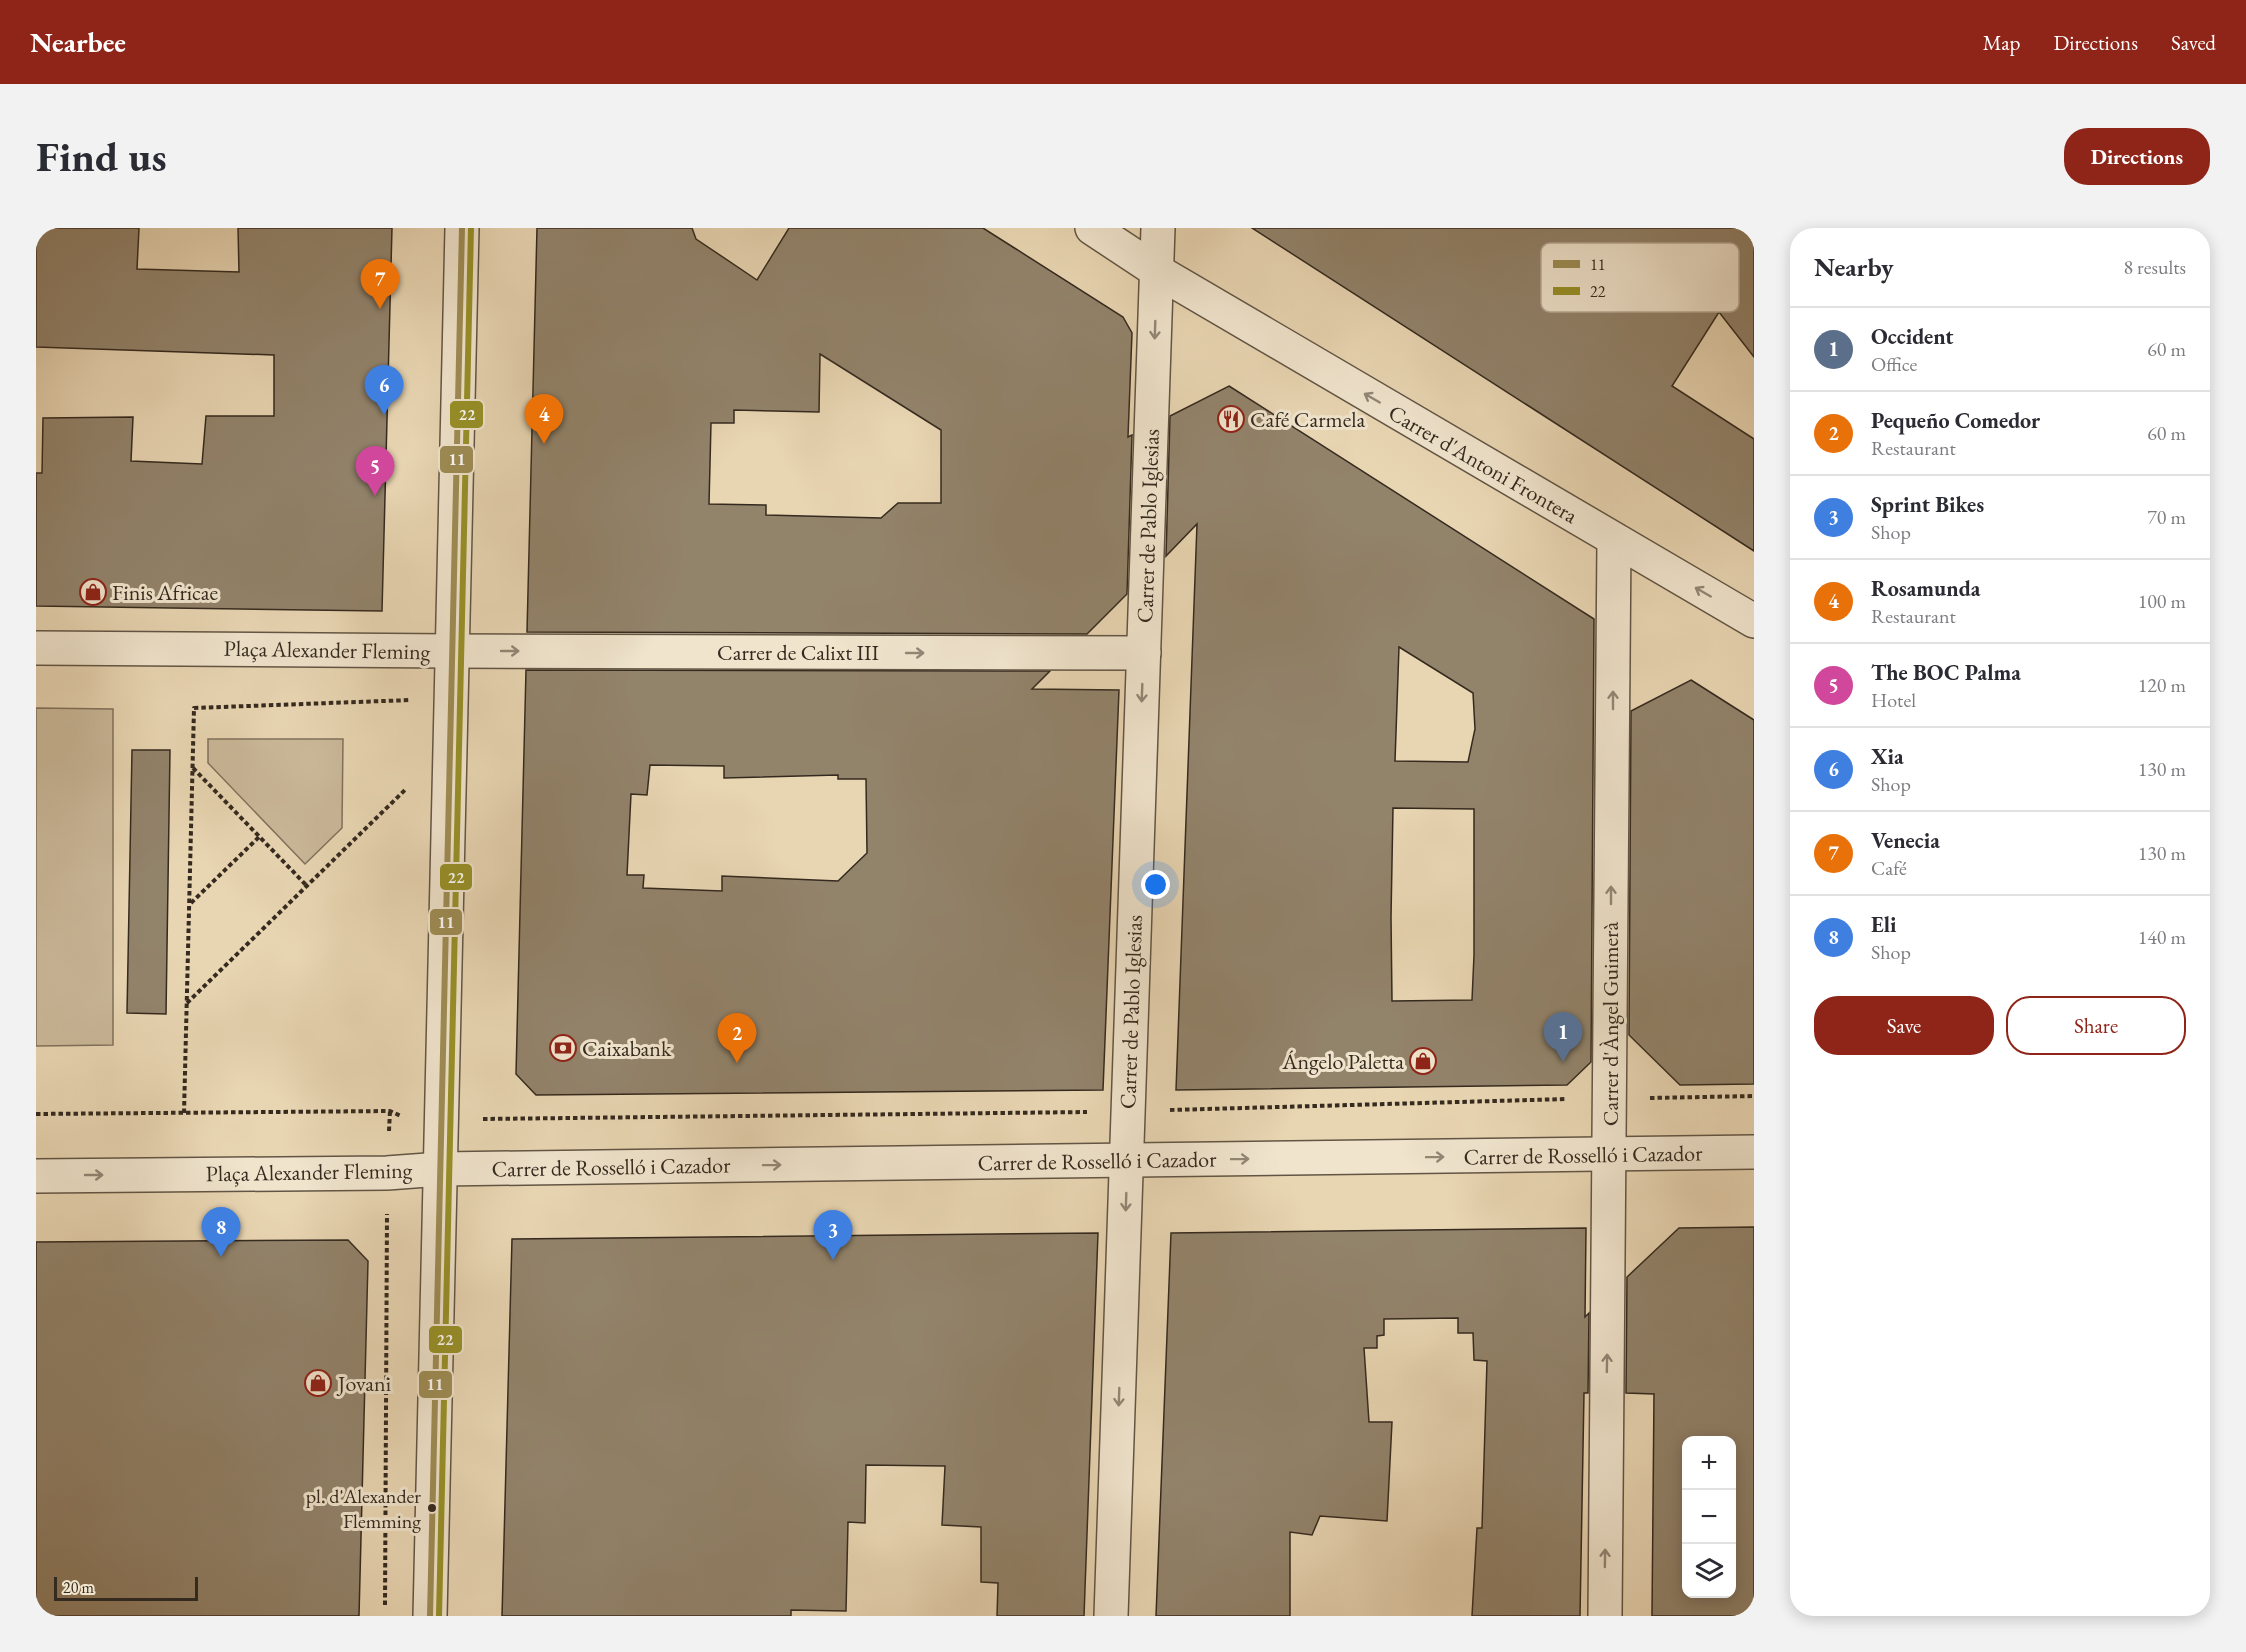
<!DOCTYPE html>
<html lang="en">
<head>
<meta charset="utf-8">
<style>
	:root { --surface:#fff; --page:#f2f2f3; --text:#2b2b33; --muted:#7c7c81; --line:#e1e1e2; --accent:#8f2418 }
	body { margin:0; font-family:"EB Garamond",serif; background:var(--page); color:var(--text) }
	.controls { position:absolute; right:18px; bottom:18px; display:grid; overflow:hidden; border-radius:12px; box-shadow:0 3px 15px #0003 }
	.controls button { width:54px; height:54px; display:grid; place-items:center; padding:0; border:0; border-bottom:2px solid var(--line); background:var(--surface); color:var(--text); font:30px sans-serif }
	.scale { position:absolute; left:18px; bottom:15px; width:144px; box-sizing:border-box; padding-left:6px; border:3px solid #352a1f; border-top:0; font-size:16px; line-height:21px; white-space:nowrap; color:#352a1f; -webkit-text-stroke:4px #f0e4cd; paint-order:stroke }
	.you { position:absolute; left:1120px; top:657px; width:21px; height:21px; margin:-15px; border:4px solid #fff; border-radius:50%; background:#1a73e8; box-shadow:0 0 0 9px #1a73e833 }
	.badge { display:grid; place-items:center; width:39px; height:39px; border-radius:50%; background:var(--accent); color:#fff; font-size:20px; font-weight:700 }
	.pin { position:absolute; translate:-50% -50px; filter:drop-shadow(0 2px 3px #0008) }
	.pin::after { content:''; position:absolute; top:32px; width:21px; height:18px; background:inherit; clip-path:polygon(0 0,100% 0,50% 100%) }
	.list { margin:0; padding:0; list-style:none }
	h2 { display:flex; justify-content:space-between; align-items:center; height:78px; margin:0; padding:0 24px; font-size:26px }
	h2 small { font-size:20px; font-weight:400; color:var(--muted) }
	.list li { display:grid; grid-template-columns:39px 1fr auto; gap:18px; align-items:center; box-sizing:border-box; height:84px; padding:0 24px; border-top:2px solid var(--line) }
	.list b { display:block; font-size:22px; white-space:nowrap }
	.list p { margin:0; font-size:20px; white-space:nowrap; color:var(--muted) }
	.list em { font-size:20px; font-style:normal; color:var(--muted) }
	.actions { display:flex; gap:12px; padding:18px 24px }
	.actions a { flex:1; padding:14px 0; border:2px solid var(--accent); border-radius:24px; text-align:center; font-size:21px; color:var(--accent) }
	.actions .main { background:var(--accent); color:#fff }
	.icon { flex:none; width:33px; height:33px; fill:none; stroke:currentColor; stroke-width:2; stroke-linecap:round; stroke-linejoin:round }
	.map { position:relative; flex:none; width:1718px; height:1388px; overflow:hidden; border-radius:24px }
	header { display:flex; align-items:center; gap:36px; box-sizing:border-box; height:84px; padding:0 30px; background:var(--accent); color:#fff }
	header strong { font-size:28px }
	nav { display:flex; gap:33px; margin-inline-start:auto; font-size:21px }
	.intro { display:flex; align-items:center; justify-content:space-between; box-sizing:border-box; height:144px; padding:0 36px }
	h1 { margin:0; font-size:42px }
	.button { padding:15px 27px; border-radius:24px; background:var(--accent); color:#fff; font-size:21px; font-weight:700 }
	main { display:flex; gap:36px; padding:0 36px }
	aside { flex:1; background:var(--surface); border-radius:24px; box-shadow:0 3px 15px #0003 }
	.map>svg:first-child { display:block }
</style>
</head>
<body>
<header>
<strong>Nearbee</strong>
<nav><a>Map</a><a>Directions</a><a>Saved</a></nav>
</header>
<div class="intro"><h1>Find us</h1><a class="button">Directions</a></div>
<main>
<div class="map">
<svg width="1718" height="1388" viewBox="0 0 1718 1388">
	<rect width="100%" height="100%" fill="#e8d5b2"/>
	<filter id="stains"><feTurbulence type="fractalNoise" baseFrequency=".00333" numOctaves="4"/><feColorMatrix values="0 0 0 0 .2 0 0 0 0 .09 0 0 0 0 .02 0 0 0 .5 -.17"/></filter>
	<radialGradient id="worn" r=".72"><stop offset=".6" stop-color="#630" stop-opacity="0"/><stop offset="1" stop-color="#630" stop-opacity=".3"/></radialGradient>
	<g fill="#cab899" stroke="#80715c" stroke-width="1.5">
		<path d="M0,480L77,481V817L0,818Z"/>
		<path d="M172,511H307L306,600L269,636L172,535Z"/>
	</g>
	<g fill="#92836b" stroke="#352a1f" stroke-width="1.5" fill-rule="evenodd">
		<path d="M0,0H103L101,41L203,44L202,0H356L346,383L0,378V245H6L7,190L97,189L95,233L166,236L170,188H238V127L0,119Z"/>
		<path d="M501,0H656L660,11L721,52L753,0H947L1087,89L1096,105L1092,209L1096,207L1091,366L1051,406L491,404ZM784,126L905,202V275H862L845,290L730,287V277L673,276L675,195H698V182L783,184Z"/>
		<path d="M1216,0H1718V129L1683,84L1636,158L1718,211V323Z"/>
		<path d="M1193,158L1558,391L1555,834L1531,857L1140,862L1161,296L1130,328L1134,188ZM1363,419L1437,465L1439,501L1432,534L1359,533ZM1357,580L1438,581V727L1436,772L1356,773L1355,689Z"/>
		<path d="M490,442L1014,443L996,461L1083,462L1067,862L500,867L480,846ZM614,537L688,538V550L802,547V551H830L831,625L802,653L686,648V663L607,660L608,647H591L595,566L611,567Z"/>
		<path d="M1655,452L1718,492V856L1644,857L1593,807L1595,483Z"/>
		<path d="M96,522H134L130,786L91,785Z"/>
		<path d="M1718,999V1388H1616L1618,1166L1590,1165L1591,1049L1643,1000ZM1650,1212H1695V1365H1650Z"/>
		<path d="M1550,1000L1549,1089L1553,1085L1552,1165H1548L1544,1388H1436L1441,1300H1446L1451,1133L1438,1132L1437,1105H1422V1090L1348,1091V1107L1341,1108V1120H1328L1333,1194H1356L1351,1293L1284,1288L1276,1307L1254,1304V1388H1120L1135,1005Z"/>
		<path d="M1062,1005L1048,1388H961L962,1355L945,1354V1299L906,1297L909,1238L830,1237L829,1295L812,1294L810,1383L755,1382V1388H466L476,1011Z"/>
		<path d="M312,1012L332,1033L323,1388H0V1014Z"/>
	</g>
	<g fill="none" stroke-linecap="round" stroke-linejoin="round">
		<defs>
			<g id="minor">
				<path d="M1056,0L1121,43L1718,393"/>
				<path d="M0,420L415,423L1108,425"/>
				<path d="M0,948L351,945L405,941L1718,924"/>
				<path d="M394,1388L426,0"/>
				<path d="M1075,1388L1122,0"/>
				<path d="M1569,1388L1578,313"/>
			</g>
		</defs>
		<use href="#minor" stroke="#625544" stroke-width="36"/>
		<g stroke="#352a1f" stroke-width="4" stroke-dasharray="4.5 3" stroke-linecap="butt">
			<path d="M157,540L271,658"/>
			<path d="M155,675L223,609"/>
			<path d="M151,775L370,561"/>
			<path d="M1614,870L1718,868"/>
			<path d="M1134,882L1531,871"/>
			<path d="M148,885L158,480L375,472"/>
			<path d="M0,886L354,883L365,888"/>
			<path d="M447,891L1051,884"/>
			<path d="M353,903L354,883"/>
			<path d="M349,1377L351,986"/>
		</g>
		<use href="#minor" stroke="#f0e4cd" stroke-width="33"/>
		<defs>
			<path id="bus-1" d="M394,1388L426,0"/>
			<path id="bus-2" d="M403,1388L435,0"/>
		</defs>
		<use href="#bus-1" stroke="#f0e4cd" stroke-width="10"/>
		<use href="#bus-2" stroke="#f0e4cd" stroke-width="10"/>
		<use href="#bus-1" stroke="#9e8c54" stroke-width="6"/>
		<use href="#bus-2" stroke="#979027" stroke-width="6"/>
	</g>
	<defs><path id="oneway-shaft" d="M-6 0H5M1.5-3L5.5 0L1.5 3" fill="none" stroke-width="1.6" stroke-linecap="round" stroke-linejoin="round" transform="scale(1.5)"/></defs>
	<g stroke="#928776">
		<use href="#oneway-shaft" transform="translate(1119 102) rotate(92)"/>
		<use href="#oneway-shaft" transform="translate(1336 170) rotate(-150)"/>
		<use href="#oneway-shaft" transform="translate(1667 364) rotate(-150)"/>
		<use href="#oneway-shaft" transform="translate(474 423)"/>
		<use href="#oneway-shaft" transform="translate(879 425)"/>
		<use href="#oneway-shaft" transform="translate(1106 465) rotate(92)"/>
		<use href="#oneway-shaft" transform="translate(1577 472) rotate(-90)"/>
		<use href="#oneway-shaft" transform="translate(1575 667) rotate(-90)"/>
		<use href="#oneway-shaft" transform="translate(1399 929) rotate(-1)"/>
		<use href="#oneway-shaft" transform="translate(1204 931) rotate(-1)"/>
		<use href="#oneway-shaft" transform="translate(736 937) rotate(-1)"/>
		<use href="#oneway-shaft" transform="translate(58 947)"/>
		<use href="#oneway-shaft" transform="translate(1090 974) rotate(92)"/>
		<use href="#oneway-shaft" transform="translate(1571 1135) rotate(-89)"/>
		<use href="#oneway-shaft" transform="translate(1083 1169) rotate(92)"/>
		<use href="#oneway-shaft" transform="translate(1569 1330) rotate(-89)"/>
	</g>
	<defs>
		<symbol id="restaurant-ring" viewBox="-11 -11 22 22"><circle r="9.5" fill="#f0e4cd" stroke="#8f2418" stroke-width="1.5"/><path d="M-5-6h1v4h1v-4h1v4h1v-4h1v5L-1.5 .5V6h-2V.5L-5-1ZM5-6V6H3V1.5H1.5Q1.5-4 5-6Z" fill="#8f2418"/></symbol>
		<symbol id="shop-ring" viewBox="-11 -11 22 22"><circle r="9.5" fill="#f0e4cd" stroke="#8f2418" stroke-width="1.5"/><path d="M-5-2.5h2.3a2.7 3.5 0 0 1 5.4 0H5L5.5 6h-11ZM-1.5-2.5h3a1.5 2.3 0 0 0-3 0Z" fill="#8f2418"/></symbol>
		<symbol id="bank-ring" viewBox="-11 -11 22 22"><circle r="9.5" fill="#f0e4cd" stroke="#8f2418" stroke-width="1.5"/><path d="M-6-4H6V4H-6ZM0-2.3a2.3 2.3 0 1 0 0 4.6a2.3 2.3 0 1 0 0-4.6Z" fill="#8f2418"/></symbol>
	</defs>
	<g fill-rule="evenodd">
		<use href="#restaurant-ring" x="1180" y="176" width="30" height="30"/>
		<use href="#shop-ring" x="42" y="349" width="30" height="30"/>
		<use href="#bank-ring" x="512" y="805" width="30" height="30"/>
		<use href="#shop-ring" x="1372" y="818" width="30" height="30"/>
		<use href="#shop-ring" x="267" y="1140" width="30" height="30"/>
	</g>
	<circle fill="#352a1f" stroke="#f0e4cd" stroke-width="2" cx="396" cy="1280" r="5"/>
	<g text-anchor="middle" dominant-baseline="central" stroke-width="6" stroke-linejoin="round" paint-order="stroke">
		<g font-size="20" fill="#352a1f" stroke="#f0e4cd" text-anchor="end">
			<text x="385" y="1268">pl. d'Alexander<tspan x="385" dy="25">Flemming</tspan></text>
		</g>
		<g font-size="22" fill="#352a1f" stroke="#f0e4cd" text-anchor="start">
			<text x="1214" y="191">Café Carmela</text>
			<text x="76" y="364">Finis Africae</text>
			<text x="546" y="820">Caixabank</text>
			<text x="1368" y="833" text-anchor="end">Ángelo Paletta</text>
			<text x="302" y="1155">Jovani</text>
		</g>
		<g font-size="22" fill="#352a1f" stroke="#f0e4cd">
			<text transform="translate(1447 236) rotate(30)">Carrer d'Antoni Frontera</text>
			<text transform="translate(1112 298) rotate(-88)">Carrer de Pablo Iglesias</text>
			<text transform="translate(291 422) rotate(1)">Plaça Alexander Fleming</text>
			<text x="762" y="424">Carrer de Calixt III</text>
			<text transform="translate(1095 784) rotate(-88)">Carrer de Pablo Iglesias</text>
			<text transform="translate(1574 796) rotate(-90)">Carrer d'Àngel Guimerà</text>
			<text transform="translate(1547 927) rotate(-1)">Carrer de Rosselló i Cazador</text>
			<text transform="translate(1061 933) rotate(-1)">Carrer de Rosselló i Cazador</text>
			<text transform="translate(575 939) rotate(-1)">Carrer de Rosselló i Cazador</text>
			<text transform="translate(273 944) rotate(-1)">Plaça Alexander Fleming</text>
		</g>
	</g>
	<rect x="1505" y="15" width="198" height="69" rx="9" fill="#f0e4cd" stroke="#b8ac99" stroke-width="1.5"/>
	<rect x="1517" y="32" width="27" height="8" fill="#9e8c54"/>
	<rect x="1517" y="59" width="27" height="8" fill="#979027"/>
	<g font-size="16" fill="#352a1f">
		<text x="1554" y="42">11</text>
		<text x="1554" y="69">22</text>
	</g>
	<g stroke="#f0e4cd" stroke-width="2">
		<rect x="413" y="172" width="35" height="29" rx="6" fill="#979027"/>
		<rect x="403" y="217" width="35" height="29" rx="6" fill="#9e8c54"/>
		<rect x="403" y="635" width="34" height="28" rx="6" fill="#979027"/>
		<rect x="393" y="680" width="34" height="28" rx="6" fill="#9e8c54"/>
		<rect x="392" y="1097" width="35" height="29" rx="6" fill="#979027"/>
		<rect x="382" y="1142" width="35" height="29" rx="6" fill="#9e8c54"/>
	</g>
	<g font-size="16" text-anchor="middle" font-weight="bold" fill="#fff">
		<text x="431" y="192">22</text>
		<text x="421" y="237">11</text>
		<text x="420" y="655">22</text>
		<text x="410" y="700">11</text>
		<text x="409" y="1117">22</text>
		<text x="399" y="1162">11</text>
	</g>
	<rect width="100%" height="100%" filter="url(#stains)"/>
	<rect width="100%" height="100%" fill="url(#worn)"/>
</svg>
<div class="controls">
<button>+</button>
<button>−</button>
<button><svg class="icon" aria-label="layers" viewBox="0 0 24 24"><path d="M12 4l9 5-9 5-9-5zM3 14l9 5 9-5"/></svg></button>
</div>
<div class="scale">20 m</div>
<div class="you"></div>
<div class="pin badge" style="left:1527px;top:834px;background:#5c6f8a">1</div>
<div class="pin badge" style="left:701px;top:835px;background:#e8710a">2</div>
<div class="pin badge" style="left:797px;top:1032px;background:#3f7fe0">3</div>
<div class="pin badge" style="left:508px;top:216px;background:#e8710a">4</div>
<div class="pin badge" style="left:339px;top:268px;background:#d1479c">5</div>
<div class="pin badge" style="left:348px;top:187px;background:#3f7fe0">6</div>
<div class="pin badge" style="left:344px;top:81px;background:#e8710a">7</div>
<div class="pin badge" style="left:185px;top:1029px;background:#3f7fe0">8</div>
</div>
<aside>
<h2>Nearby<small>8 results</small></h2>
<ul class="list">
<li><span class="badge" style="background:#5c6f8a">1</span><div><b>Occident</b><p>Office</p></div><em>60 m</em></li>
<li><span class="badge" style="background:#e8710a">2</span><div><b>Pequeño Comedor</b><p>Restaurant</p></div><em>60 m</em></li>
<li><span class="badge" style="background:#3f7fe0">3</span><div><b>Sprint Bikes</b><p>Shop</p></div><em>70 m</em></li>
<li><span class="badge" style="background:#e8710a">4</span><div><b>Rosamunda</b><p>Restaurant</p></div><em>100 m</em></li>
<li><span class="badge" style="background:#d1479c">5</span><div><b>The BOC Palma</b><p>Hotel</p></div><em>120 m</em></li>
<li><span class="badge" style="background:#3f7fe0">6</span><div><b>Xia</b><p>Shop</p></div><em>130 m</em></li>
<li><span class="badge" style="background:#e8710a">7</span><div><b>Venecia</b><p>Café</p></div><em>130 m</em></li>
<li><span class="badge" style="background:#3f7fe0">8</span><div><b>Eli</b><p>Shop</p></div><em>140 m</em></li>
</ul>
<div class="actions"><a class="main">Save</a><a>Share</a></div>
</aside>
</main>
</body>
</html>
